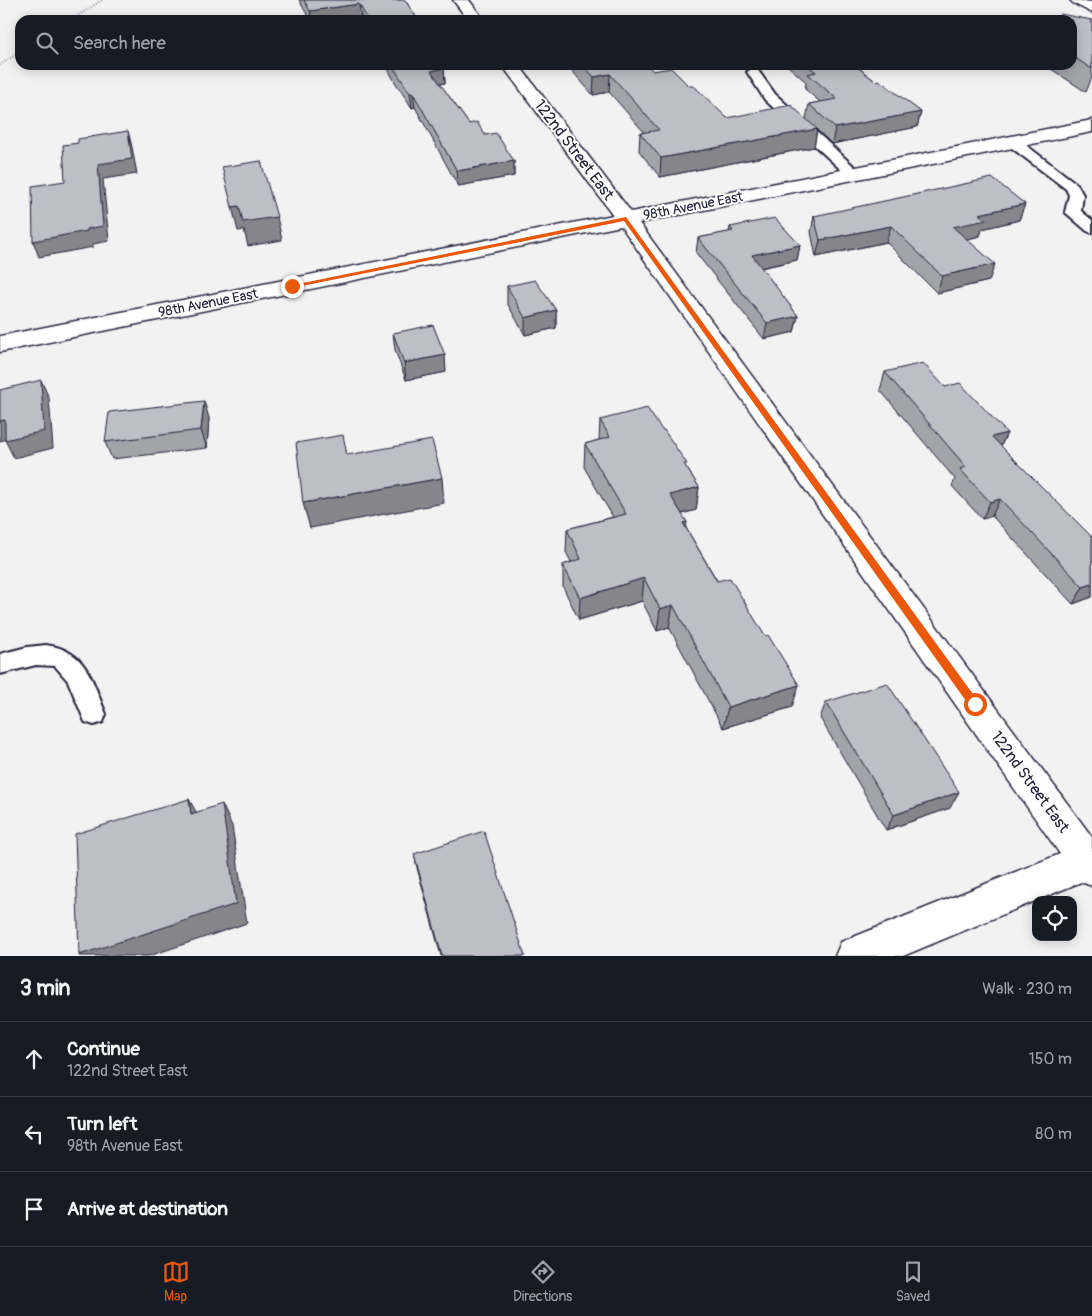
<!DOCTYPE html>
<html lang="en">
<head>
<meta charset="utf-8">
<style>
	:root { --surface:#171b24; --page:#242831; --text:#f1f3f6; --muted:#9ea1a6; --line:#363941; --accent:#ea580c }
	body { margin:0; font-family:Pangolin,sans-serif; background:var(--page); color:var(--text) }
	.controls { position:absolute; right:15px; bottom:15px; display:grid; overflow:hidden; border-radius:10px; box-shadow:0 2px 12px #0003 }
	.controls button { width:45px; height:45px; display:grid; place-items:center; padding:0; border:0; border-bottom:1px solid var(--line); background:var(--surface); color:var(--text); font:25px sans-serif }
	.stop { position:absolute; width:15px; height:15px; margin:-11px; border:4px solid #ea580c; border-radius:50%; background:#fff }
	.stop.end { background:#ea580c; border-color:#fff; box-shadow:0 1px 5px #0008 }
	.list { margin:0; padding:0; list-style:none }
	h2 { display:flex; justify-content:space-between; align-items:center; height:65px; margin:0; padding:0 20px; font-size:21px }
	h2 small { font-size:16px; font-weight:400; color:var(--muted) }
	.list li { display:grid; grid-template-columns:32px 1fr auto; gap:15px; align-items:center; box-sizing:border-box; height:75px; padding:0 20px; border-top:1px solid var(--line) }
	.list b { display:block; font-size:19px; white-space:nowrap }
	.list p { margin:0; font-size:16px; white-space:nowrap; color:var(--muted) }
	.list em { font-size:16px; font-style:normal; color:var(--muted) }
	.icon { flex:none; width:28px; height:28px; fill:none; stroke:currentColor; stroke-width:2; stroke-linecap:round; stroke-linejoin:round }
	.map { position:relative; flex:none; width:1092px; height:956px; overflow:hidden }
	.search { position:absolute; background:var(--surface); box-shadow:0 2px 12px #0003; left:15px; right:15px; top:15px; height:55px; display:flex; align-items:center; gap:12px; box-sizing:border-box; padding:0 18px; border-radius:15px; color:var(--muted); font-size:19px }
	.sheet { height:290px; background:var(--surface) }
	nav { display:flex; justify-content:space-around; align-items:center; box-sizing:border-box; height:70px; border-top:1px solid var(--line); background:var(--surface); font-size:14px; color:var(--muted) }
	nav a { display:grid; justify-items:center; gap:2px }
	nav .on { color:var(--accent) }
	.map>svg:first-child { display:block }
</style>
</head>
<body>
<div class="map">
<svg width="1092" height="956" viewBox="0 0 1092 956">
	<rect width="100%" height="100%" fill="#f2f2f3"/>
	<filter id="ink" filterUnits="userSpaceOnUse"><feTurbulence type="fractalNoise" baseFrequency=".02" numOctaves="2"/><feDisplacementMap in="SourceGraphic" scale="10" xChannelSelector="R" yChannelSelector="G"/><feConvolveMatrix kernelMatrix="1 2 1 2 8 2 1 2 1" color-interpolation-filters="sRGB"/></filter>
	<g filter="url(#ink)">
		<g fill="none" stroke-linecap="round" stroke-linejoin="round">
			<defs>
				<g id="service">
					<path d="M753,68L757,69L775,94L859,171L861,174L859,177H849L765,100L747,72Z"/>
					<path d="M1013,138L1018,139L1077,184L1083,195L1081,211L1092,220V233L1087,231L1065,212L1069,195L1066,189L1008,145L1006,142Z"/>
					<path d="M46,645C87,650 92,681 106,714L103,722L94,725L85,722L68,681L55,666L36,665L0,674V654L27,647Z"/>
				</g>
				<g id="minor">
					<path d="M453,0H469L484,20H468Z"/>
					<path d="M1070,0L1092,2V13L1073,3Z"/>
					<path d="M502,65H519L631,212L1092,120V132L639,223L1092,837V886L1081,882L903,956H835L841,942L1060,854L621,226L0,352V336L613,215Z"/>
				</g>
			</defs>
			<use href="#service" stroke="#22223b" stroke-width="4"/>
			<use href="#minor" stroke="#22223b" stroke-width="3"/>
			<g stroke="#22223b" stroke-width="2" stroke-dasharray="0.5 2.5" stroke-linecap="butt">
				<path d="M71,20L102,0"/>
				<path d="M0,65L20,52"/>
			</g>
			<use href="#service" fill="#fff" fill-rule="evenodd"/>
			<use href="#minor" fill="#fff" fill-rule="evenodd"/>
		</g>
		<g fill="#a3a3aa" stroke="#22223b">
			<path d="M299,0H405L416,17L417,20H362L361,17L344,20H310Z"/>
			<path d="M1072,20H1092V77L1086,92L1045,65H1072Z"/>
			<path d="M386,65H441L444,68L445,83L440,84L469,124L485,135L514,161V176L458,186L415,107L412,108L395,82Z"/>
			<path d="M567,65H647L653,71L689,86L727,118L806,119L809,104L820,102L805,89L806,82L787,65H855L875,81L921,112L917,127L832,144L817,130L814,147L660,177L639,151L640,133L644,132L609,92L593,95Z"/>
			<path d="M1025,204L1019,220L982,229L980,236L967,239L989,281L937,293L886,242L816,257L811,232L814,216Z"/>
			<path d="M730,227L800,245L797,260L761,268L798,316L794,332L764,339L696,253L698,238L729,232Z"/>
			<path d="M507,286L556,310V328L525,335L507,303Z"/>
			<path d="M393,333L446,372L406,380L395,350Z"/>
			<path d="M885,372L945,387L1007,433L1001,446L1092,537V597L1073,604L992,516L982,519L952,486L955,479L880,390Z"/>
			<path d="M209,418L207,448L112,459L105,442Z"/>
			<path d="M600,420L686,467L699,487L696,510L682,514L686,528L792,707L723,728L669,627L657,631L642,601L579,620L563,587V565L571,562L566,552L567,529L613,517L584,467L585,444L599,440Z"/>
			<path d="M826,702L950,808L886,830L820,718Z"/>
			<path d="M414,854L525,956H441L417,868Z"/>
		</g>
		<g fill="#85858b" stroke="#22223b">
			<path d="M359,4L361,17L344,20H312L310,11Z"/>
			<path d="M416,17L417,20H410V18Z"/>
			<path d="M444,68L445,83L432,85L431,71Z"/>
			<path d="M610,74L609,92L593,95L594,77Z"/>
			<path d="M410,93H413L415,107L412,108Z"/>
			<path d="M921,112L917,127L832,144L835,128Z"/>
			<path d="M817,129L814,147L660,177L661,158Z"/>
			<path d="M128,131L132,147L137,174L103,179L109,241L93,244V247L39,257L33,241L98,164Z"/>
			<path d="M514,161V176L458,186L457,171Z"/>
			<path d="M1025,204L1019,220L982,229L980,236L948,244L953,227L979,214Z"/>
			<path d="M239,206L277,217L282,240L248,246L244,230L238,231L232,207Z"/>
			<path d="M891,226L886,242L816,257L820,240Z"/>
			<path d="M800,245L797,260L750,270L752,255Z"/>
			<path d="M995,264L989,281L937,293L942,276Z"/>
			<path d="M556,310V328L525,335V318Z"/>
			<path d="M798,316L794,332L764,339L767,323Z"/>
			<path d="M445,355L446,372L406,380L404,363Z"/>
			<path d="M41,380L49,398L53,448L14,458L5,440Z"/>
			<path d="M204,401L209,418L207,448L201,430Z"/>
			<path d="M5,420L14,437L0,441V421Z"/>
			<path d="M1007,433L999,450L992,437Z"/>
			<path d="M442,478L444,503L310,528L303,503Z"/>
			<path d="M699,487L696,510L667,518L670,495Z"/>
			<path d="M1000,499L992,516L982,519L990,502Z"/>
			<path d="M687,522L684,545L683,523Z"/>
			<path d="M644,578L642,601L579,620L580,598Z"/>
			<path d="M1092,584V597L1073,604L1083,587Z"/>
			<path d="M673,605L669,627L657,631L660,609Z"/>
			<path d="M799,685L792,707L723,728L728,707Z"/>
			<path d="M959,792L950,808L886,830L894,815Z"/>
			<path d="M189,799L201,821L191,814Z"/>
			<path d="M222,804L232,826L247,923L149,956H79V955Z"/>
		</g>
		<g fill="#bebec6" stroke="#22223b">
			<path d="M304,0H405L416,17L410,18L412,20H368L359,4L310,11Z"/>
			<path d="M1060,14L1092,20V69L1072,56V20H1059Z"/>
			<path d="M597,18L599,20H586Z"/>
			<path d="M392,65H441L444,68L431,71L469,124L477,122L485,135L496,133L514,161L457,171L413,93H410Z"/>
			<path d="M583,65H647L653,71L671,68L689,86H694L727,118L791,105L817,129L661,158L640,133L659,130L610,74L594,77Z"/>
			<path d="M807,65H855L875,81L879,80L921,112L835,128L809,104L837,99L808,74L816,72Z"/>
			<path d="M128,131L132,159L98,164L103,226L87,229V231L33,241L32,186L65,181L63,145L78,143V139Z"/>
			<path d="M261,161L277,217L243,222L239,206L232,207L222,167Z"/>
			<path d="M992,178L1025,204L979,214L986,220L953,227L995,264L942,276L891,226L820,240L814,216Z"/>
			<path d="M775,218L800,245L752,255L798,316L767,323L698,238L733,231L730,227Z"/>
			<path d="M535,280L556,310L525,318L507,286Z"/>
			<path d="M433,325L445,355L404,363L393,333Z"/>
			<path d="M923,363L945,387L960,383L1007,433L992,437L1092,537V584L1083,587L1000,499L990,502L960,469L966,467L885,372Z"/>
			<path d="M41,380L44,431L5,440V420L0,421V390Z"/>
			<path d="M204,401L201,430L105,442L109,412Z"/>
			<path d="M647,408L662,430H664L687,464H684L699,487L670,495L687,522L683,523L717,581L730,578L765,636L768,635L799,685L728,707L673,605L660,609L644,578L580,598L563,565L581,559L567,529L626,514L585,444L610,437L600,420Z"/>
			<path d="M343,435L347,455L432,440L442,478L303,503L296,443Z"/>
			<path d="M887,683L959,792L894,815L826,702Z"/>
			<path d="M189,799L191,814L222,804L236,904L79,955L75,834Z"/>
			<path d="M484,831L525,956H442L414,854Z"/>
		</g>
	</g>
	<path fill="#ea580c" d="M626,217L978,701V708H971L624,221L292,288L288,286Z"/>
	<g text-anchor="middle" dominant-baseline="central" stroke-width="4" stroke-linejoin="round" paint-order="stroke">
		<g font-size="14" fill="#22223b" stroke="#fff">
			<text transform="translate(693 206) rotate(-11)">98th Avenue East</text>
			<text transform="translate(208 303) rotate(-11)">98th Avenue East</text>
		</g>
		<g font-size="16" fill="#22223b" stroke="#fff">
			<text transform="translate(574 150) rotate(53)">122nd Street East</text>
			<text transform="translate(1030 782) rotate(54)">122nd Street East</text>
		</g>
	</g>
</svg>
<div class="controls">
<button><svg class="icon" aria-label="locate" viewBox="0 0 24 24"><circle cx="12" cy="12" r="6"/><path d="M12 2v4M12 18v4M2 12h4M18 12h4"/></svg></button>
</div>
<div class="stop" style="left:975px;top:704px"></div>
<div class="stop end" style="left:292px;top:286px"></div>
<div class="search"><svg class="icon" aria-label="search" viewBox="0 0 24 24"><circle cx="10" cy="10" r="6"/><path d="M15 15l6 6"/></svg>Search here</div>
</div>
<section class="sheet">
<h2>3 min<small>Walk · 230 m</small></h2>
<ul class="list">
<li><svg class="icon" aria-label="ahead" viewBox="0 0 24 24"><path d="M12 20V5M6 11l6-6 6 6"/></svg><div><b>Continue</b><p>122nd Street East</p></div><em>150 m</em></li>
<li><svg class="icon" aria-label="left" viewBox="0 0 24 24"><path d="M17 20v-9H6M10 6l-5 5 5 5"/></svg><div><b>Turn left</b><p>98th Avenue East</p></div><em>80 m</em></li>
<li><svg class="icon" aria-label="arrive" viewBox="0 0 24 24"><path d="M6 21V4h12l-3 4 3 4H6"/></svg><div><b>Arrive at destination</b></div></li>
</ul>
</section>
<nav>
<a class="on"><svg class="icon" aria-label="map" viewBox="0 0 24 24"><path d="M3 6l6-2 6 2 6-2v14l-6 2-6-2-6 2zM9 4v14M15 6v14"/></svg>Map</a>
<a><svg class="icon" aria-label="directions" viewBox="0 0 24 24"><path d="M12 3l9 9-9 9-9-9zM9 14v-3h6M13 9l2 2-2 2"/></svg>Directions</a>
<a><svg class="icon" aria-label="saved" viewBox="0 0 24 24"><path d="M7 4h10v16l-5-4-5 4z"/></svg>Saved</a>
</nav>
</body>
</html>
